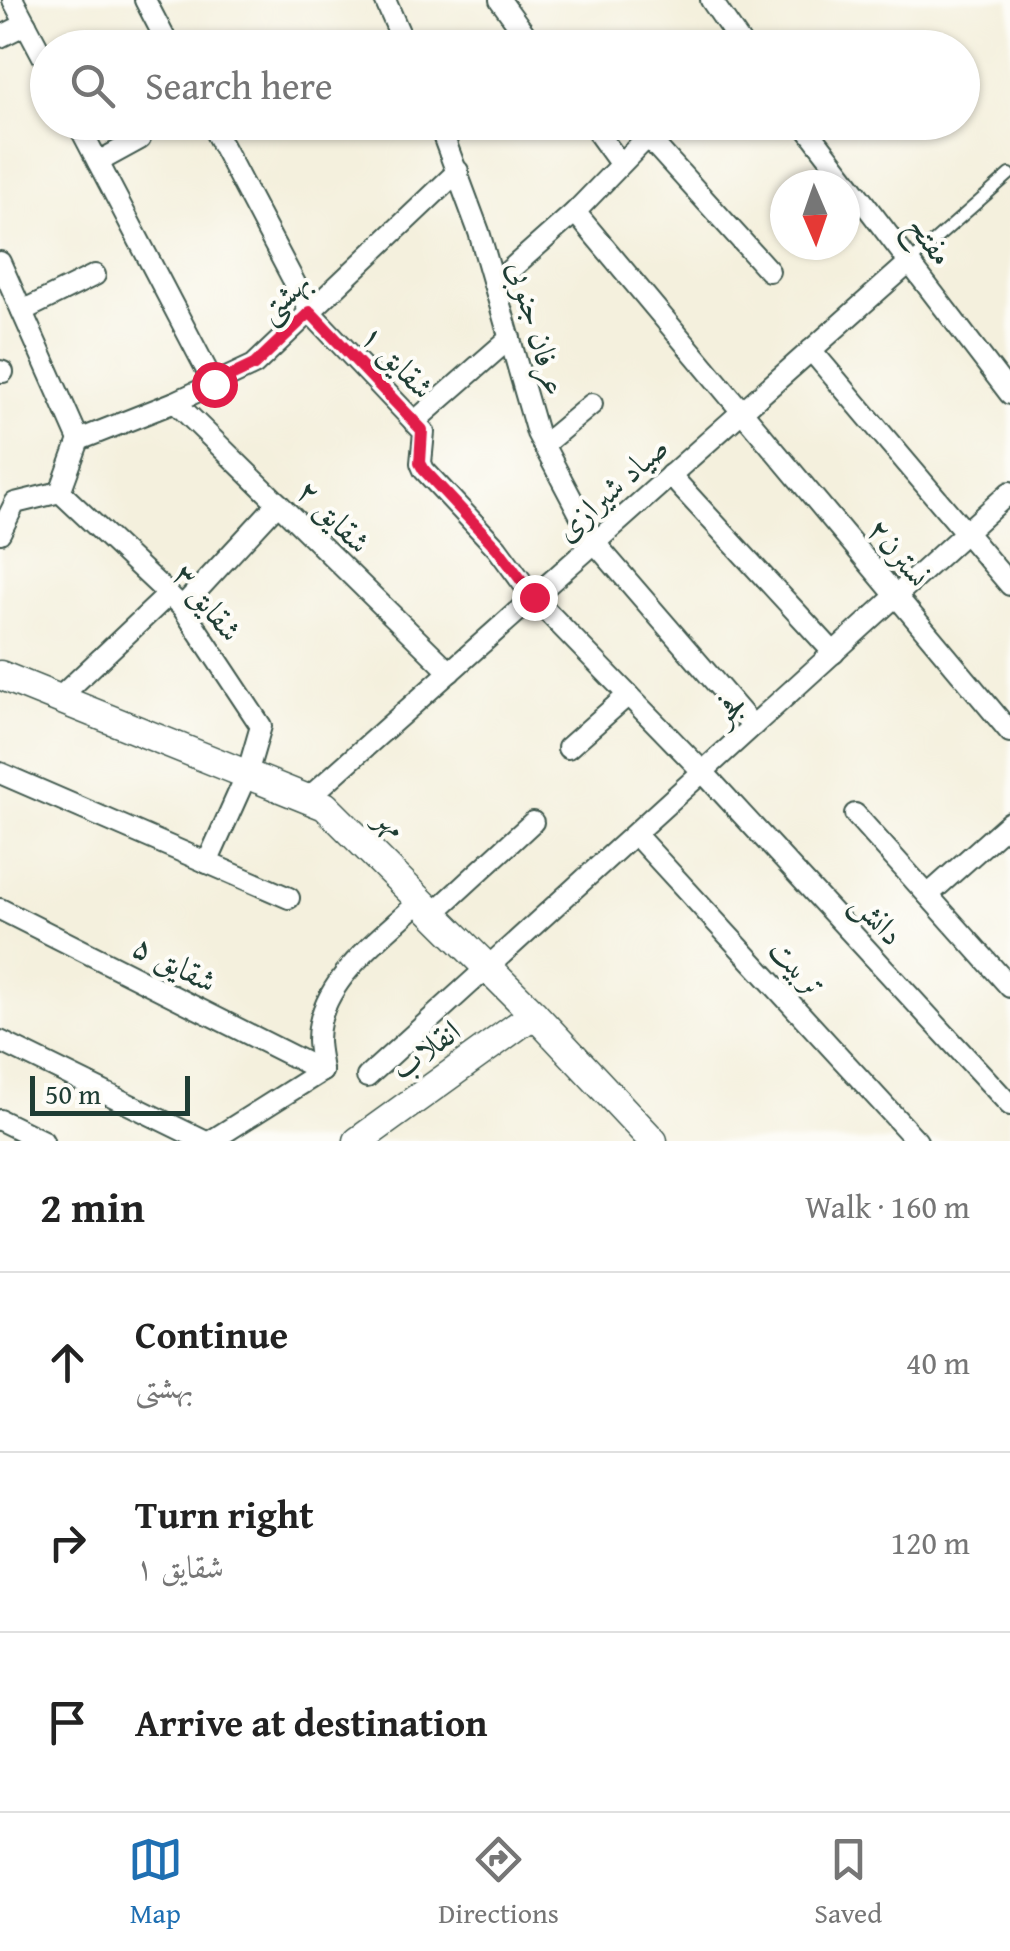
<!DOCTYPE html>
<html lang="en">
<head>
<meta charset="utf-8">
<style>
	:root { --surface:#fff; --page:#f6f6f6; --text:#222; --muted:#767676; --line:#e0e0e0; --accent:#1f6fb2 }
	body { margin:0; font-family:"Gentium Book Plus",Amiri,serif; background:var(--page); color:var(--text) }
	.compass { position:absolute; left:770px; top:170px; width:90px; height:90px; border-radius:50%; background:var(--surface); box-shadow:0 2px 8px #0004; rotate:178deg }
	.scale { position:absolute; left:30px; bottom:25px; width:160px; box-sizing:border-box; padding-left:10px; border:5px solid #1f3d34; border-top:0; font-size:28px; line-height:35px; white-space:nowrap; color:#1f3d34; -webkit-text-stroke:8px #fdfcf7; paint-order:stroke }
	.stop { position:absolute; width:30px; height:30px; margin:-22px; border:8px solid #e11d48; border-radius:50%; background:#fff }
	.stop.end { background:#e11d48; border-color:#fff; box-shadow:0 2px 10px #0008 }
	.list { margin:0; padding:0; list-style:none }
	h2 { display:flex; justify-content:space-between; align-items:center; height:130px; margin:0; padding:0 40px; font-size:42px }
	h2 small { font-size:32px; font-weight:400; color:var(--muted) }
	.list li { display:grid; grid-template-columns:65px 1fr auto; gap:30px; align-items:center; box-sizing:border-box; height:180px; padding:0 40px; border-top:2px solid var(--line) }
	.list b { display:block; font-size:38px; white-space:nowrap }
	.list p { margin:0; font-size:32px; white-space:nowrap; color:var(--muted) }
	.list em { font-size:32px; font-style:normal; color:var(--muted) }
	.icon { flex:none; width:55px; height:55px; fill:none; stroke:currentColor; stroke-width:2; stroke-linecap:round; stroke-linejoin:round }
	.map { position:relative; flex:none; width:1010px; height:1141px; overflow:hidden }
	.search { position:absolute; background:var(--surface); box-shadow:0 2px 8px #0004; left:30px; right:30px; top:30px; height:110px; display:flex; align-items:center; gap:25px; box-sizing:border-box; padding:0 35px; border-radius:55px; color:var(--muted); font-size:38px }
	.sheet { height:670px; background:var(--surface) }
	nav { display:flex; justify-content:space-around; align-items:center; box-sizing:border-box; height:140px; border-top:2px solid var(--line); background:var(--surface); font-size:28px; color:var(--muted) }
	nav a { display:grid; justify-items:center; gap:5px }
	nav .on { color:var(--accent) }
	.map>svg:first-child { display:block }
</style>
</head>
<body>
<div class="map">
<svg width="1010" height="1141" viewBox="0 0 1010 1141">
	<rect width="100%" height="100%" fill="#fdfcf7"/>
	<filter id="ink" filterUnits="userSpaceOnUse"><feTurbulence type="fractalNoise" baseFrequency=".01" numOctaves="2"/><feDisplacementMap in="SourceGraphic" scale="20" xChannelSelector="R" yChannelSelector="G"/><feConvolveMatrix kernelMatrix="1 2 1 2 8 2 1 2 1" color-interpolation-filters="sRGB"/></filter>
	<filter id="wash" filterUnits="userSpaceOnUse"><feTurbulence type="fractalNoise" baseFrequency=".0048" numOctaves="4" result="noise"/><feDisplacementMap in="SourceGraphic" scale="40" xChannelSelector="R" yChannelSelector="G"/><feGaussianBlur stdDeviation="2.25" result="paint"/><feColorMatrix in="noise" values="0 0 0 0 0 0 0 0 0 0 0 0 0 0 0 0 0 1.4 0 .05"/><feComposite in="paint" operator="in"/></filter>
	<g filter="url(#wash)">
		<rect width="100%" height="100%" fill="#f4f0dd"/>
	</g>
	<g filter="url(#ink)">
		<g fill="none" stroke-linecap="round" stroke-linejoin="round">
			<defs>
				<path id="service" d="M910,262L1010,174"/>
				<g id="minor">
					<path d="M13,0L48,66"/>
					<path d="M145,0L170,48"/>
					<path d="M385,0L406,48"/>
					<path d="M500,0L535,48"/>
					<path d="M711,0L744,48"/>
					<path d="M0,37L26,24"/>
					<path d="M77,122L214,384"/>
					<path d="M210,122L310,312L424,432L421,463L424,470L497,548L533,597L703,772L1010,1105"/>
					<path d="M438,122L479,232L537,433L595,543L753,726"/>
					<path d="M590,122L619,162"/>
					<path d="M802,122L1010,394"/>
					<path d="M647,136L769,271"/>
					<path d="M98,162L140,139"/>
					<path d="M575,212L1010,732"/>
					<path d="M0,262L79,440"/>
					<path d="M494,284L575,212L662,122"/>
					<path d="M22,311L95,275"/>
					<path d="M811,350L1010,585"/>
					<path d="M0,371L3,372"/>
					<path d="M175,402L450,672"/>
					<path d="M414,422L510,338"/>
					<path d="M543,445L592,404"/>
					<path d="M670,475L834,653"/>
					<path d="M60,492L182,607L261,726L247,774L207,863"/>
					<path d="M0,533L15,503L60,492L79,440L175,402L254,365L458,171"/>
					<path d="M182,607L278,503"/>
					<path d="M59,698L168,595"/>
					<path d="M568,748L628,695"/>
					<path d="M0,773L289,898"/>
					<path d="M307,799L910,262"/>
					<path d="M855,814L1010,987"/>
					<path d="M635,834L917,1141"/>
					<path d="M928,895L1010,822"/>
					<path d="M0,909L322,1071"/>
					<path d="M434,913L533,822"/>
					<path d="M0,1041L204,1141"/>
					<path d="M322,1071C321,1061 318,1050 318,1040C318,981 383,937 421,900"/>
					<path d="M367,1077L1010,492"/>
					<path d="M0,1120L43,1141"/>
					<path d="M211,1141L322,1071"/>
				</g>
				<g id="tertiary">
					<path d="M0,675L325,806L534,1014L653,1141"/>
					<path d="M358,1141L534,1014"/>
				</g>
			</defs>
			<use href="#service" stroke="#3f584d" stroke-width="14"/>
			<use href="#minor" stroke="#3f584d" stroke-width="24"/>
			<use href="#tertiary" stroke="#3f584d" stroke-width="31"/>
			<use href="#service" stroke="#fff" stroke-width="10"/>
			<use href="#minor" stroke="#fff" stroke-width="20"/>
			<use href="#tertiary" stroke="#fff" stroke-width="28"/>
		</g>
	</g>
	<g fill="none" stroke-linecap="round" stroke-linejoin="round" filter="url(#ink)">
		<path stroke="#e11d48" stroke-width="12" d="M214,384L254,365L310,312L422,430L420,463L424,470L497,548L534,597"/>
	</g>
	<g text-anchor="middle" dominant-baseline="central" stroke-width="8" stroke-linejoin="round" paint-order="stroke">
		<g font-size="32" fill="#1f3d34" stroke="#fdfcf7">
			<text transform="translate(931 240) rotate(53)">مفتح</text>
			<text transform="translate(283 296) rotate(-44)">بهشتی</text>
			<text transform="translate(538 328) rotate(74)">عرفان جنوبی</text>
			<text transform="translate(398 361) rotate(46)">شقایق ۱</text>
			<text transform="translate(611 488) rotate(-42)">صیاد شیرازی</text>
			<text transform="translate(334 516) rotate(45)">شقایق ۲</text>
			<text transform="translate(899 552) rotate(50)">نسترن۲</text>
			<text transform="translate(208 602) rotate(51)">شقایق ۳</text>
			<text transform="translate(729 707) rotate(-42)">فجر</text>
			<text transform="translate(392 822) rotate(44)">مهر</text>
			<text transform="translate(878 918) rotate(47)">دانش</text>
			<text transform="translate(175 963) rotate(27)">شقایق ۵</text>
			<text transform="translate(798 967) rotate(47)">تربیت</text>
			<text transform="translate(425 1049) rotate(-36)">انقلاب</text>
		</g>
	</g>
</svg>
<svg class="compass" viewBox="-18 -18 36 36"><path d="M0-13l5 13h-10z" fill="#e53935"/><path d="M0 13l5-13h-10z" fill="#767676"/></svg>
<div class="scale">50 m</div>
<div class="stop" style="left:214px;top:384px"></div>
<div class="stop end" style="left:534px;top:597px"></div>
<div class="search"><svg class="icon" aria-label="search" viewBox="0 0 24 24"><circle cx="10" cy="10" r="6"/><path d="M15 15l6 6"/></svg>Search here</div>
</div>
<section class="sheet">
<h2>2 min<small>Walk · 160 m</small></h2>
<ul class="list">
<li><svg class="icon" aria-label="ahead" viewBox="0 0 24 24"><path d="M12 20V5M6 11l6-6 6 6"/></svg><div><b>Continue</b><p>بهشتی</p></div><em>40 m</em></li>
<li><svg class="icon" aria-label="right" viewBox="0 0 24 24"><path d="M7 20v-9h11M14 6l5 5-5 5"/></svg><div><b>Turn right</b><p>شقایق ۱</p></div><em>120 m</em></li>
<li><svg class="icon" aria-label="arrive" viewBox="0 0 24 24"><path d="M6 21V4h12l-3 4 3 4H6"/></svg><div><b>Arrive at destination</b></div></li>
</ul>
</section>
<nav>
<a class="on"><svg class="icon" aria-label="map" viewBox="0 0 24 24"><path d="M3 6l6-2 6 2 6-2v14l-6 2-6-2-6 2zM9 4v14M15 6v14"/></svg>Map</a>
<a><svg class="icon" aria-label="directions" viewBox="0 0 24 24"><path d="M12 3l9 9-9 9-9-9zM9 14v-3h6M13 9l2 2-2 2"/></svg>Directions</a>
<a><svg class="icon" aria-label="saved" viewBox="0 0 24 24"><path d="M7 4h10v16l-5-4-5 4z"/></svg>Saved</a>
</nav>
</body>
</html>
